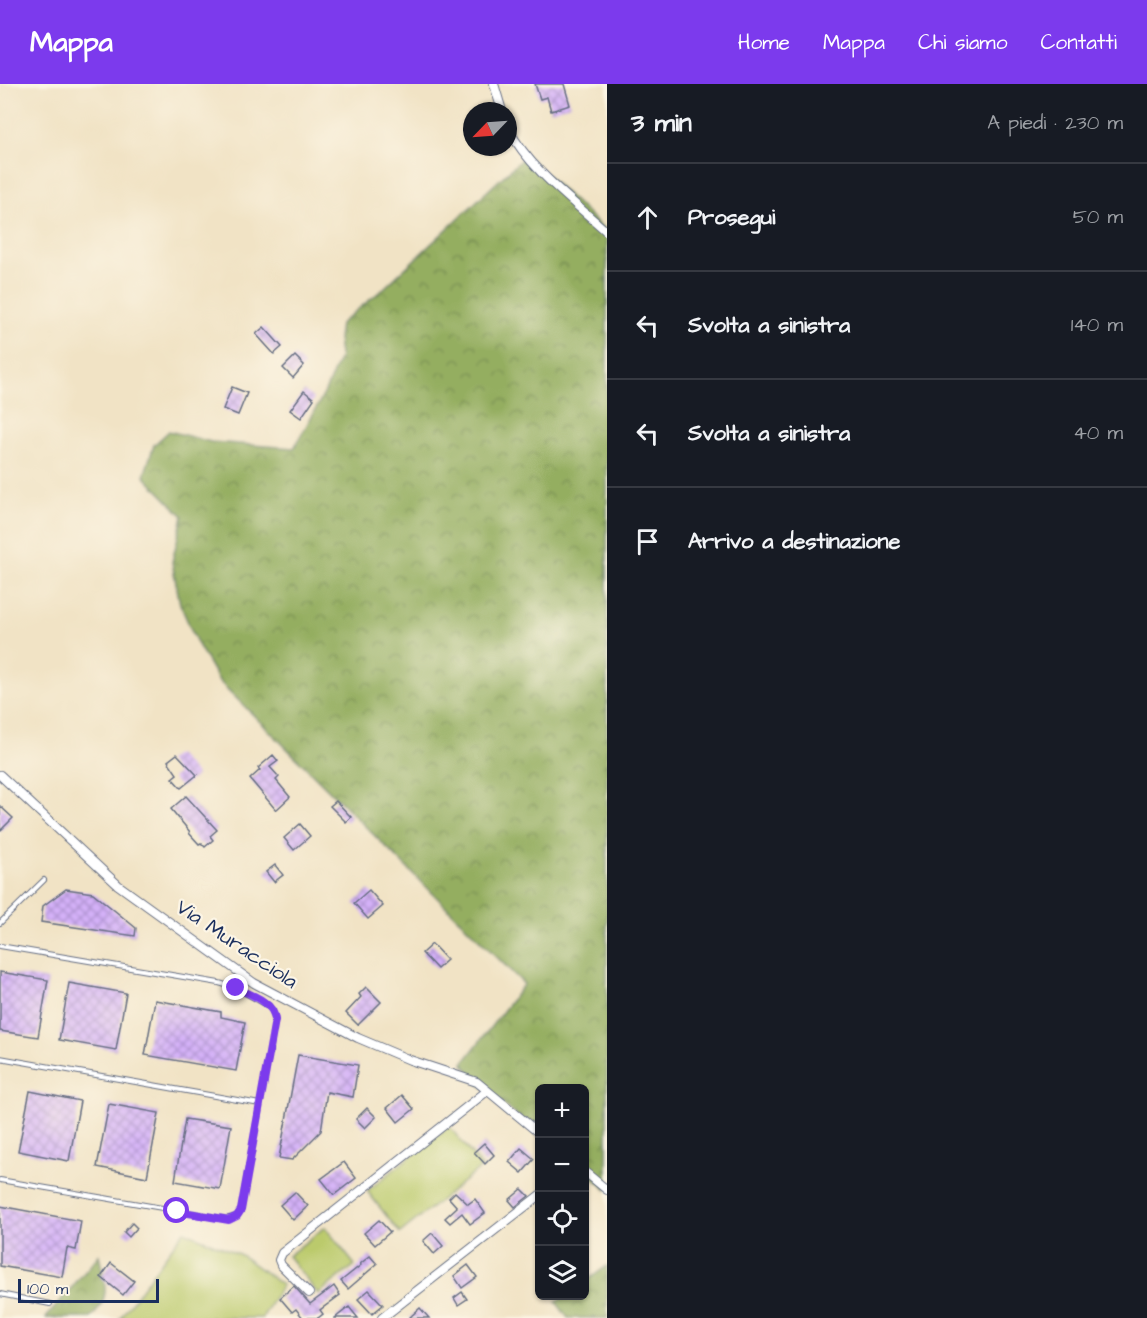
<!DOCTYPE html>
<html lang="it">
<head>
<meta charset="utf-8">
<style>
	:root { --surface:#171b24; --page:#20242c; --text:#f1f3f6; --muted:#9ea1a6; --line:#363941; --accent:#7c3aed }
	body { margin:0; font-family:"Architects Daughter",sans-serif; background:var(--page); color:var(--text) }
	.controls { position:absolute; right:18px; bottom:18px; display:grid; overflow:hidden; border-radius:9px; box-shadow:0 2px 4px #0004 }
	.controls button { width:54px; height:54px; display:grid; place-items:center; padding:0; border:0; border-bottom:2px solid var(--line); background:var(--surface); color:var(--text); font:30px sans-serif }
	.compass { position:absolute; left:463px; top:18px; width:54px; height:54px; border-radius:50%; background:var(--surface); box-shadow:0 2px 4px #0004; rotate:245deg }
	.scale { position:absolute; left:18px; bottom:15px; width:141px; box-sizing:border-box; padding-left:6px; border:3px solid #1b2f5e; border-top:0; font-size:16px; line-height:21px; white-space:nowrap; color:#1b2f5e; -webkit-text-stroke:4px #fcf5e5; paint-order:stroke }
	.stop { position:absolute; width:18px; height:18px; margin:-14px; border:4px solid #7c3aed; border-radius:50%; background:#fff }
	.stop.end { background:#7c3aed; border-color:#fff; box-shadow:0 2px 6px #0008 }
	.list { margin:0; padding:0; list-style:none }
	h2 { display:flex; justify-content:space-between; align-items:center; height:78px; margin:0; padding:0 24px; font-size:26px }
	h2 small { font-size:20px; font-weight:400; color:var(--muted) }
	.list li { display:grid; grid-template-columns:39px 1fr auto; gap:18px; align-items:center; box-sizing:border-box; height:108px; padding:0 24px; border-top:2px solid var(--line) }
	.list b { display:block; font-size:22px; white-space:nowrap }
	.list em { font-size:20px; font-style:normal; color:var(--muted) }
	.icon { flex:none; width:33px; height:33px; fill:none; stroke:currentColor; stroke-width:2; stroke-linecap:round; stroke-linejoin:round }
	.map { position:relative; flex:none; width:607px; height:1234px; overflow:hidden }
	header { display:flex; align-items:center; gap:36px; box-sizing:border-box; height:84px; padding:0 30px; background:var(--accent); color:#fff }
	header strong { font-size:28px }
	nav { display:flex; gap:33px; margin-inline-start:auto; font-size:21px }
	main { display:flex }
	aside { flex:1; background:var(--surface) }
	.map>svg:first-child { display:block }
</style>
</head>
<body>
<header>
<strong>Mappa</strong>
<nav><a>Home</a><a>Mappa</a><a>Chi siamo</a><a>Contatti</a></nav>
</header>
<main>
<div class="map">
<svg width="607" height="1234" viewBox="0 0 607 1234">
	<defs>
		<pattern id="forest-crowns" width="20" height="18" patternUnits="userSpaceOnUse" patternTransform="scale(1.5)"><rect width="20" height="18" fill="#94ae60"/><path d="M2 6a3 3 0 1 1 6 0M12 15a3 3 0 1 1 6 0" fill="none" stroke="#788e52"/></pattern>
		<pattern id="building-cross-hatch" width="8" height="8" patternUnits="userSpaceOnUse" patternTransform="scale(1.5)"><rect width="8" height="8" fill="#d4b1f8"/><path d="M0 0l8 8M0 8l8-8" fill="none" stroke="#ab90cc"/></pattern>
	</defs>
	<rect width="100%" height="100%" fill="#fcf5e5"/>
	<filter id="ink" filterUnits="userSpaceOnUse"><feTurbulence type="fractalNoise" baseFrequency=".0167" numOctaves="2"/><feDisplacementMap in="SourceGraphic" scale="12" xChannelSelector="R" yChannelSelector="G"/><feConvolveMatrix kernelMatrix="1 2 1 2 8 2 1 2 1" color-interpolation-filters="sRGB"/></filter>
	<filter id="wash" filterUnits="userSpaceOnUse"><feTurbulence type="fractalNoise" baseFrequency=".008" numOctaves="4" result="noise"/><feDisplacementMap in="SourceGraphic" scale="24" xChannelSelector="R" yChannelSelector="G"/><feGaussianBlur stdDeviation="1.35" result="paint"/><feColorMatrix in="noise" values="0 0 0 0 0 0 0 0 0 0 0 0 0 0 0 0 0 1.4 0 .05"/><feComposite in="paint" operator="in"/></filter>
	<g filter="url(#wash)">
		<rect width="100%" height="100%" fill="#f1e3c5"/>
		<g fill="#bbca6c" stroke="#6b7c65" stroke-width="1.5">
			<path d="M449,1042L482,1083L400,1149L367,1107Z"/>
			<path d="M325,1143L355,1181L318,1210L288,1172Z"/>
			<path d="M184,1147L241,1171L282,1201L262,1234H120Z"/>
		</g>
		<g fill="url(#forest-crowns)" stroke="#586e5f" stroke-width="1.5">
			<path d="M526,71L607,148V1106L585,1087L584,1004H540L539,1050L477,998L463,979L524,900L219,597L197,559L180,520L172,478L183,432L144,392L154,361L169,347L211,358L294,364L324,310L340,273L338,254L340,240L383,205Z"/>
			<path d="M99,1171C104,1198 113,1212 91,1234H46Z"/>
			<path d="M607,1182V1234H568L556,1218L566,1212H584L585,1198Z"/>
		</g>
		<g id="blocks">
			<g fill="url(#building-cross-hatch)">
				<path d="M535,0H564L570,21L551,27L547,13L540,15Z"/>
				<path d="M264,243L282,263L274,270L256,250Z"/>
				<path d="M295,272L304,281L293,294L283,284Z"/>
				<path d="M232,303L247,309L238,331L223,325Z"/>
				<path d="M304,307L314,315L301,334L290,326Z"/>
				<path d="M177,670L197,691L181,704L172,694L177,690L168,677Z"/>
				<path d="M273,671L278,677L270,683L279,693L276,696L290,713L276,726L250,695L260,686L258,684Z"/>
				<path d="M186,712L217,746L210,752L213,756L205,763L201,759L199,760L189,749L190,748L171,725Z"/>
				<path d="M336,717L351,733L346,738L330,722Z"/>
				<path d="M0,722L13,734L0,747Z"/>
				<path d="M300,740L310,752L294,766L284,754Z"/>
				<path d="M275,781L283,791L274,798L266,788Z"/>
				<path d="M66,805L93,809L136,844L135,852L41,838L43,822Z"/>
				<path d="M369,806L383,822L368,835L354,819Z"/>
				<path d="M432,860L447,876L437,885L422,869Z"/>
				<path d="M0,888L48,896L38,953L0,947Z"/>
				<path d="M69,899L126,909L116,966L59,956Z"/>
				<path d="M366,903L381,918L358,941L346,929L361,913L359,910Z"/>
				<path d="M155,916L221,928V933L245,938L236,987L145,971Z"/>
				<path d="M298,971L358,981L353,1013L327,1008L321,1047L292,1076L279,1074Z"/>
				<path d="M30,1007L80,1017L69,1077L18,1067Z"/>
				<path d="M402,1011L414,1025L398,1038L387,1024Z"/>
				<path d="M109,1020L159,1029L147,1093L97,1083Z"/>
				<path d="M367,1024L376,1033L365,1044L356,1035Z"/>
				<path d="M185,1035L231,1042L220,1105L175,1097Z"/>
				<path d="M484,1059L494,1071L485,1080L474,1068Z"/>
				<path d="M521,1064L534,1075L522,1089L509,1078Z"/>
				<path d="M344,1078L356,1094L334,1111L321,1095Z"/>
				<path d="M522,1105L529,1112L515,1123L509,1116Z"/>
				<path d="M295,1108L308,1122L293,1136L280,1121Z"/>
				<path d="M455,1108L468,1120L475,1115L485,1129L470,1140L462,1129L450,1139L445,1134L457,1123L449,1114Z"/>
				<path d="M0,1122L81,1137L76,1166L67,1164L62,1193L0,1182Z"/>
				<path d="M379,1136L390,1148L375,1161L364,1149Z"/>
				<path d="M132,1139L137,1144L129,1153L124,1148Z"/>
				<path d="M432,1149L443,1162L434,1170L423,1157Z"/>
				<path d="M370,1172L377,1180L348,1205L341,1197L361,1181L360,1180Z"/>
				<path d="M111,1179L134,1197L123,1211L101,1193Z"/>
				<path d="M468,1181L477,1193L462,1204L454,1192Z"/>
				<path d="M294,1202L310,1220L334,1202L340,1211L320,1226L323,1230L318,1234H303L296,1225L292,1228L280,1214Z"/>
				<path d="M369,1206L383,1221L372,1230L358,1215Z"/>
				<path d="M462,1208L467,1215L458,1221L454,1214Z"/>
				<path d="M349,1223L358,1234H335Z"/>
				<path d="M420,1224L429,1234H409Z"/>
			</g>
		</g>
	</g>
	<g filter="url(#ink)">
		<use href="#blocks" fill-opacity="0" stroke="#666e82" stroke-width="1.5"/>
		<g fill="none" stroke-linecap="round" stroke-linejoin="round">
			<defs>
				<g id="lane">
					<path d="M0,839L44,796"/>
					<path d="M0,862L219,899L236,904L269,922L273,927L275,936L241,1126L237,1132L226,1135L0,1096"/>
					<path d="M0,974L260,1020"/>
					<path d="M0,1210L50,1220"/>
				</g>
				<g id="street">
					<path d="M494,0L502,27"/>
					<path d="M508,44C530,86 573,117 607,148"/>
					<path d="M0,691L118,801L254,899L358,954L410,976L477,998L540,1050"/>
					<path d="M584,1087L607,1106"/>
					<path d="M309,1209L281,1181L279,1176L282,1169L487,1007"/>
					<path d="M382,1234L540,1111"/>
				</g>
			</defs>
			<use href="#lane" stroke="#666e82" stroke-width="6"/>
			<use href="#street" stroke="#666e82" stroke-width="10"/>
			<use href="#lane" stroke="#fff" stroke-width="4"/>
			<use href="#street" stroke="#fff" stroke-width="8"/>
		</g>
	</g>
	<g fill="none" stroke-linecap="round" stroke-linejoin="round" filter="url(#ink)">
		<path stroke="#7c3aed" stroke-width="8" d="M177,1127L229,1136L237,1132L241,1126L275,936C274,918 250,910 236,904"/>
	</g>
	<g text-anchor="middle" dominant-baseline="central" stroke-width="4.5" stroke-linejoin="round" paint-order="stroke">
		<g font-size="21" fill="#1b2f5e" stroke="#fcf5e5">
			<text transform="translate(237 860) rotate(34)">Via Muracciola</text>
		</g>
	</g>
</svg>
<div class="controls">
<button>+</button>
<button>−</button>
<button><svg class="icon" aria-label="locate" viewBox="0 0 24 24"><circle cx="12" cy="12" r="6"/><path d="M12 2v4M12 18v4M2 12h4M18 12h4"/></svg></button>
<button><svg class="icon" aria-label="layers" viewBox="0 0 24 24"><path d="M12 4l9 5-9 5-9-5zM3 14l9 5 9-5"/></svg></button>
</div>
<svg class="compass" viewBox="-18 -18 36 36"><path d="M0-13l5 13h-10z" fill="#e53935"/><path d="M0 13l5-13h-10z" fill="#9ea1a6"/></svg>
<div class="scale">100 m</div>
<div class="stop" style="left:177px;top:1127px"></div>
<div class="stop end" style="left:236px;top:904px"></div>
</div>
<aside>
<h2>3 min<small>A piedi · 230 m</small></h2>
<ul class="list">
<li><svg class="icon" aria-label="ahead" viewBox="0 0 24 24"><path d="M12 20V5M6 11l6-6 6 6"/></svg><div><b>Prosegui</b></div><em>50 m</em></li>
<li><svg class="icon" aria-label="left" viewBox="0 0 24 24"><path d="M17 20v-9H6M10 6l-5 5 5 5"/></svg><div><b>Svolta a sinistra</b></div><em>140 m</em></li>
<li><svg class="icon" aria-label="left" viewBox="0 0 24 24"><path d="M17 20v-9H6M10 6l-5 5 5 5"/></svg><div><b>Svolta a sinistra</b></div><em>40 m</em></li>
<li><svg class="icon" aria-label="arrive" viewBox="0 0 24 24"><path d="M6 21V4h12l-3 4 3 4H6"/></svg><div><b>Arrivo a destinazione</b></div></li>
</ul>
</aside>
</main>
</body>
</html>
